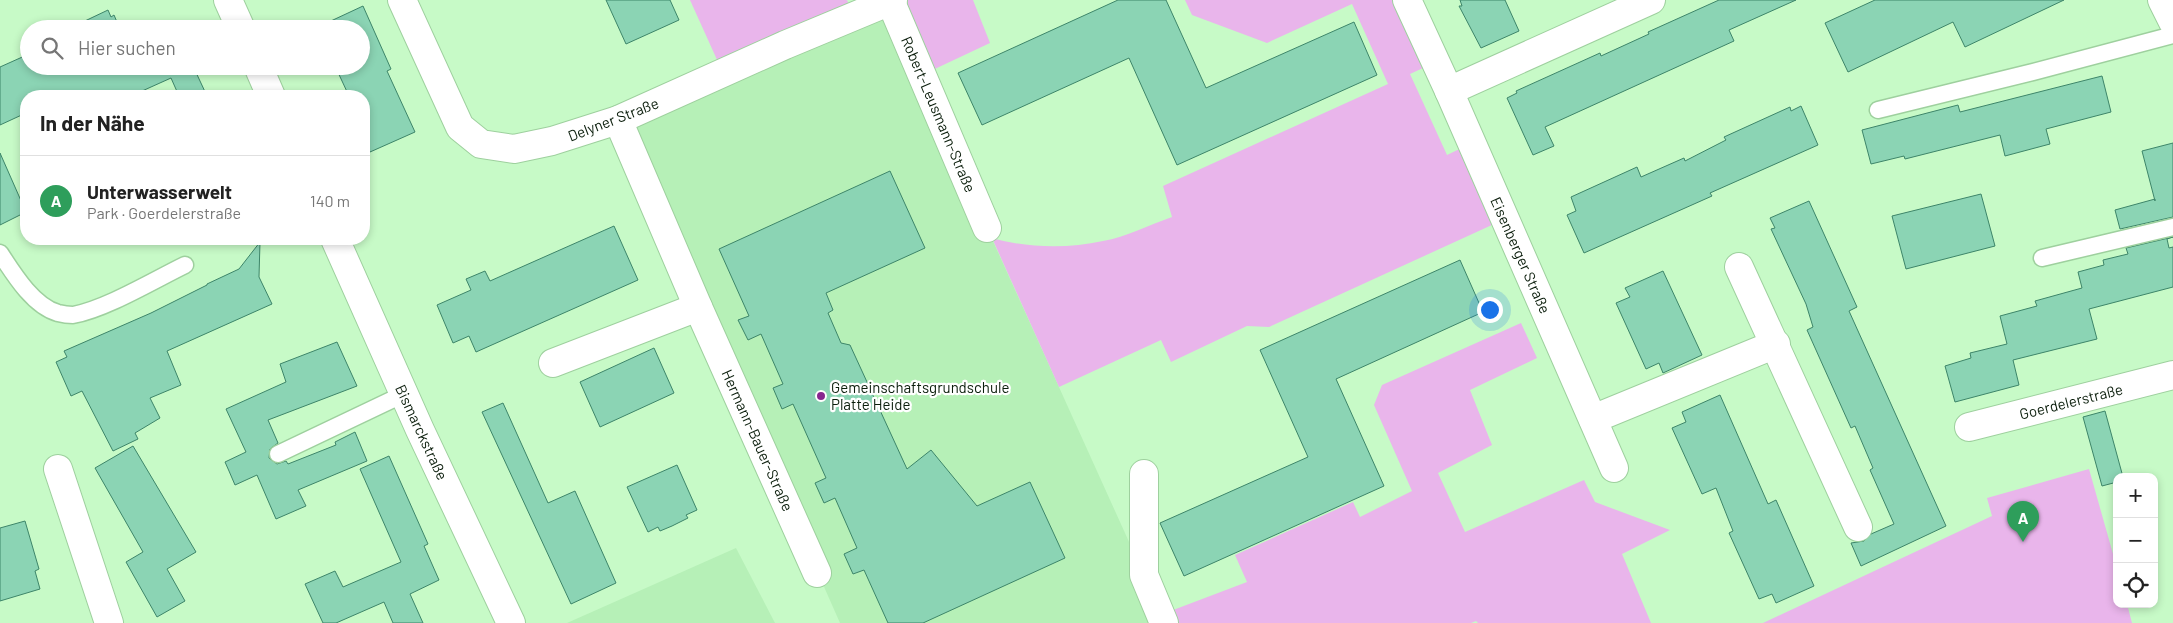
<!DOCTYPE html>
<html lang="de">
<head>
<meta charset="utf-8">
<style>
	:root { --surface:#fff; --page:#f2f2f2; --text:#222; --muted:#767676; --line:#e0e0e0; --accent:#88268f }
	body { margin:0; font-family:Barlow,sans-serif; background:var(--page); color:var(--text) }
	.controls { position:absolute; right:15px; bottom:15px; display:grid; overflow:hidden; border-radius:10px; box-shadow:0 2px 8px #0003 }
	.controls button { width:45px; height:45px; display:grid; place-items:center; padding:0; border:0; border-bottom:1px solid var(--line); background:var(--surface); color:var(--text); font:25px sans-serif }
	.you { position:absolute; left:1489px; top:309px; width:18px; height:18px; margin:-12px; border:4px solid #fff; border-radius:50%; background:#1a73e8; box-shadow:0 0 0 8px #1a73e833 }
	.badge { display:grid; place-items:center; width:32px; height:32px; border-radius:50%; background:var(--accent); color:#fff; font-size:16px; font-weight:700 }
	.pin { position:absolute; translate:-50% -41px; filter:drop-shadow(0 1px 2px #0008) }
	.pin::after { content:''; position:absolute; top:26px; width:18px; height:15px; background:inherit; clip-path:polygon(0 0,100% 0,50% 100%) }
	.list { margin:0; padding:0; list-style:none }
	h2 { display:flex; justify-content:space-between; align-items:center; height:65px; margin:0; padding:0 20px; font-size:21px }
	h2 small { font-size:16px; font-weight:400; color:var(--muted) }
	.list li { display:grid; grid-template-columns:32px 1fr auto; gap:15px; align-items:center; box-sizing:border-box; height:90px; padding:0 20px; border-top:1px solid var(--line) }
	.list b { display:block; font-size:19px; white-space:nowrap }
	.list p { margin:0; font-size:16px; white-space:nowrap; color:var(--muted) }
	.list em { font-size:16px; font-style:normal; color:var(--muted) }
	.icon { flex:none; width:28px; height:28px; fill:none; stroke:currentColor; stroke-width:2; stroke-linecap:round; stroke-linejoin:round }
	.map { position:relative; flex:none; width:2173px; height:623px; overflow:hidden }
	.search { position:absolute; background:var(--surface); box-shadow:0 2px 8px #0003; left:20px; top:20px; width:350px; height:55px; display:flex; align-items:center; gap:12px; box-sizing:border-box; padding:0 18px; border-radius:28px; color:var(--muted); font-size:19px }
	.panel { position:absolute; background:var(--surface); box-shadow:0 2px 8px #0003; left:20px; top:90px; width:350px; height:155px; border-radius:20px }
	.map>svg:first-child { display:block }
</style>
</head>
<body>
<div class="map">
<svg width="2173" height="623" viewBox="0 0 2173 623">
	<rect width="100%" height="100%" fill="#c7fac7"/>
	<g fill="#b6f0b7">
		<path d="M891,1L987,228L1144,575L1164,623H840L618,120Z"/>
		<path d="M736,548L775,623H567Z"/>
	</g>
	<g fill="#e9b5eb">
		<path d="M690,0H847L854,16L723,73Z"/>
		<path d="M890,0H973L990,43L922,75Z"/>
		<path d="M1185,0H1407L1436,62L1410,74L1447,155L1472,143L1505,219L1269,327L1247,326L1171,362L1161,340L1059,387L992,238C1027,248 1067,249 1103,241C1126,237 1149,225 1172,217L1163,186L1388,84L1352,4L1267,43L1192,15Z"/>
		<path d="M1521,323L1537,358L1470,390L1492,445L1438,473L1465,532L1584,480L1595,502L1670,530L1622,554L1651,623H1478L1476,621L1471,623H1163L1160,615L1247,582L1235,555L1353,502L1360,517L1412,491L1374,405L1382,385Z"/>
		<path d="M2089,469L2117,568V604H2127L2132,623H1763L1992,516L1987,498Z"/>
	</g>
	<g fill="#8bd4b4" stroke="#3d8569">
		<path d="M606,0H670L679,20L626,44Z"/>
		<path d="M1118,0H1166L1206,88L1354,22L1377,75L1177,165L1129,58L982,125L958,73Z"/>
		<path d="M1460,0H1505L1519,31L1481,48L1459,6H1462Z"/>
		<path d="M1719,0H1796L1729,30L1734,41L1545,127L1554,146L1533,155L1507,98L1517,93L1516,91L1600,53L1601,56L1649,34L1648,32Z"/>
		<path d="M1875,0H2064L1965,47L1953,22L1848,72L1825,23Z"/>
		<path d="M363,6L391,69L387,71L415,132L370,152L364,139V96H349L335,66H361V29H318V27Z"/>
		<path d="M108,10L111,17L114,15L120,29H68Z"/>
		<path d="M174,22L176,29H159Z"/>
		<path d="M29,54V66H193L207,96H179L171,78L131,96H26V113L0,125V67Z"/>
		<path d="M2102,76L2111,112L2046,129L2050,144L2005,156L2000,135L1905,159L1904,156L1871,164L1862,130L1958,105L1960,112Z"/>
		<path d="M1801,106L1818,145L1710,193L1712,196L1584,253L1567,215L1576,211L1571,197L1637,167L1641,177L1684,158L1685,161L1726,140L1724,137L1790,107L1791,111Z"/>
		<path d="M2173,143V217L2120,229L2115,210L2155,199V201L2142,151Z"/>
		<path d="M0,153L26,212L0,225Z"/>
		<path d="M890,171L925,248L826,293L833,310L828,313L841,343L850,345L907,469L931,450L977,506L1030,482L1065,558L923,623H888L864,570L853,574L844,554L857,548L835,498L824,503L815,483L826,478L793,404L782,409L773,388L783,384L761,334L748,340L738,320L749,316L719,249Z"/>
		<path d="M1981,194L1995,246L1906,269L1892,216Z"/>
		<path d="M1809,201L1857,307L1849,311L1946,526L1861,566L1851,543L1864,541L1871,534L1894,524L1870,470L1873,468L1855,426L1851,428L1807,330L1813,327L1806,304L1771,229L1775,228L1770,218Z"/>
		<path d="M614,226L638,280L476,352L469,336L453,343L437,305L471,290L466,279L485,271L490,281Z"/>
		<path d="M2173,237L2167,239L2169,248L2173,247V287L2089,309L2097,339L2013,360L2019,385L1955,402L1945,366L1971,358L1970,353L2007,344L2000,316L2037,306L2035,301L2082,288L2078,272L2104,265L2103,260L2128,254L2126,248Z"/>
		<path d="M260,242L259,277L272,304L167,351L181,385L150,398L160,418L135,433L138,439L113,451L82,391L71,396L56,362L67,357L64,351L151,313L207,285V284L239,269Z"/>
		<path d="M1460,260L1483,312L1336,379L1384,486L1184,576L1160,523L1308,457L1260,350Z"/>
		<path d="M1663,271L1702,355L1663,373L1659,363L1646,369L1616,303L1630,297L1625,288Z"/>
		<path d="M337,342L357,386L268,420L278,443L270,449L269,458L277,464L286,461L288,464L336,445L335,442L355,432L367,461L298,490L306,506L276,519L257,475L235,485L229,471L225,462L246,452L226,409L286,382L280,364Z"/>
		<path d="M654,348L674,393L600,427L580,382Z"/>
		<path d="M1720,395L1768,504L1776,500L1814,586L1776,603L1772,594L1759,599L1729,533L1733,531L1716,488L1702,494L1672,428L1686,422L1682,412Z"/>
		<path d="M503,403L548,503L575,491L616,583L571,604L482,412Z"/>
		<path d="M2105,411L2123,477H2117V482L2102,486L2083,417Z"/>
		<path d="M133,446L196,552L167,569L185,601L157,617L126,562L143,552L95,468Z"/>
		<path d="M389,456L428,544L424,546L439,580L410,594L423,623H393L384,602L336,623H323L305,584L335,571L343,587L401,562L360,469Z"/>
		<path d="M677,465L697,510L686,515L688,518L672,526L660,531L658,527L648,532L627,487Z"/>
		<path d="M25,521L39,569L35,571L40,589L0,601V528Z"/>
	</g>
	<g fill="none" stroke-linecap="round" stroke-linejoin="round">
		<defs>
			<g id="service">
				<path d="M1878,110L2033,72L2173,35"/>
				<path d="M0,253C13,273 33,306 58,313C62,314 68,315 73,315C106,309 154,280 185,265"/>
				<path d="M2042,258L2173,227"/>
				<path d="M278,454L404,394"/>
			</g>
			<g id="minor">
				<path d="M228,0L241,29"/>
				<path d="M402,0L460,127L481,144L514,149L552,141L618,120L785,45L893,0"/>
				<path d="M890,0L987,228"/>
				<path d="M1407,0L1449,91L1614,468"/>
				<path d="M2162,0L2173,22"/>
				<path d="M258,66L271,96"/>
				<path d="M1449,91L1651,0"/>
				<path d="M618,120L698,307L817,573"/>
				<path d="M335,239L420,430L511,623"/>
				<path d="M1739,267L1858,527"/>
				<path d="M553,363L698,307"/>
				<path d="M1593,419L1776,344"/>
				<path d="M1969,427L2173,375"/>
				<path d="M58,469L109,623"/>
				<path d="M1144,474V575L1164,623"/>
			</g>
		</defs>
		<use href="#service" stroke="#9ed09e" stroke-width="19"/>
		<use href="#minor" stroke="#9ed09e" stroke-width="30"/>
		<use href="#service" stroke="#fff" stroke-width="16"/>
		<use href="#minor" stroke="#fff" stroke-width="28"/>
	</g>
	<circle fill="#88268f" stroke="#fff" stroke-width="2" cx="821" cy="396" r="5"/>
	<g text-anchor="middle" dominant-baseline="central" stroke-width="4.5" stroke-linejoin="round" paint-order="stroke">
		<g font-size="15" fill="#0a1d0b" stroke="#fff">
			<text transform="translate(939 114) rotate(67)">Robert-Leusmann-Straße</text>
			<text transform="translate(613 119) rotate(-21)">Delyner Straße</text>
			<text transform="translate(1521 255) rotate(66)">Eisenberger Straße</text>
			<text transform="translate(2071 401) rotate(-14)">Goerdelerstraße</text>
			<text transform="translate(422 432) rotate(65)">Bismarckstraße</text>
			<text transform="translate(758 440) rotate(66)">Hermann-Bauer-Straße</text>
		</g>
		<g font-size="15" fill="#0a1d0b" stroke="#fff" text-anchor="start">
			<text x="831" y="387">Gemeinschaftsgrundschule<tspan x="831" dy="17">Platte Heide</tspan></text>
		</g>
	</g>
</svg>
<div class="controls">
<button>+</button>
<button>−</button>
<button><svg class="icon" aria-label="locate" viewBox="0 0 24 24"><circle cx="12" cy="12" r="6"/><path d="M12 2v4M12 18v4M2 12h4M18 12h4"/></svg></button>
</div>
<div class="you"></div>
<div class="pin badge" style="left:2023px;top:542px;background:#2e9e5b">A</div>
<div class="search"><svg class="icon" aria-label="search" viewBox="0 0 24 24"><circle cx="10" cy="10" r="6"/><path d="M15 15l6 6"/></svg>Hier suchen</div>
<section class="panel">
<h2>In der Nähe<small></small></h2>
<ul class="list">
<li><span class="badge" style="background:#2e9e5b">A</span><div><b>Unterwasserwelt</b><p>Park · Goerdelerstraße</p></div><em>140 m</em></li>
</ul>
</section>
</div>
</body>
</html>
